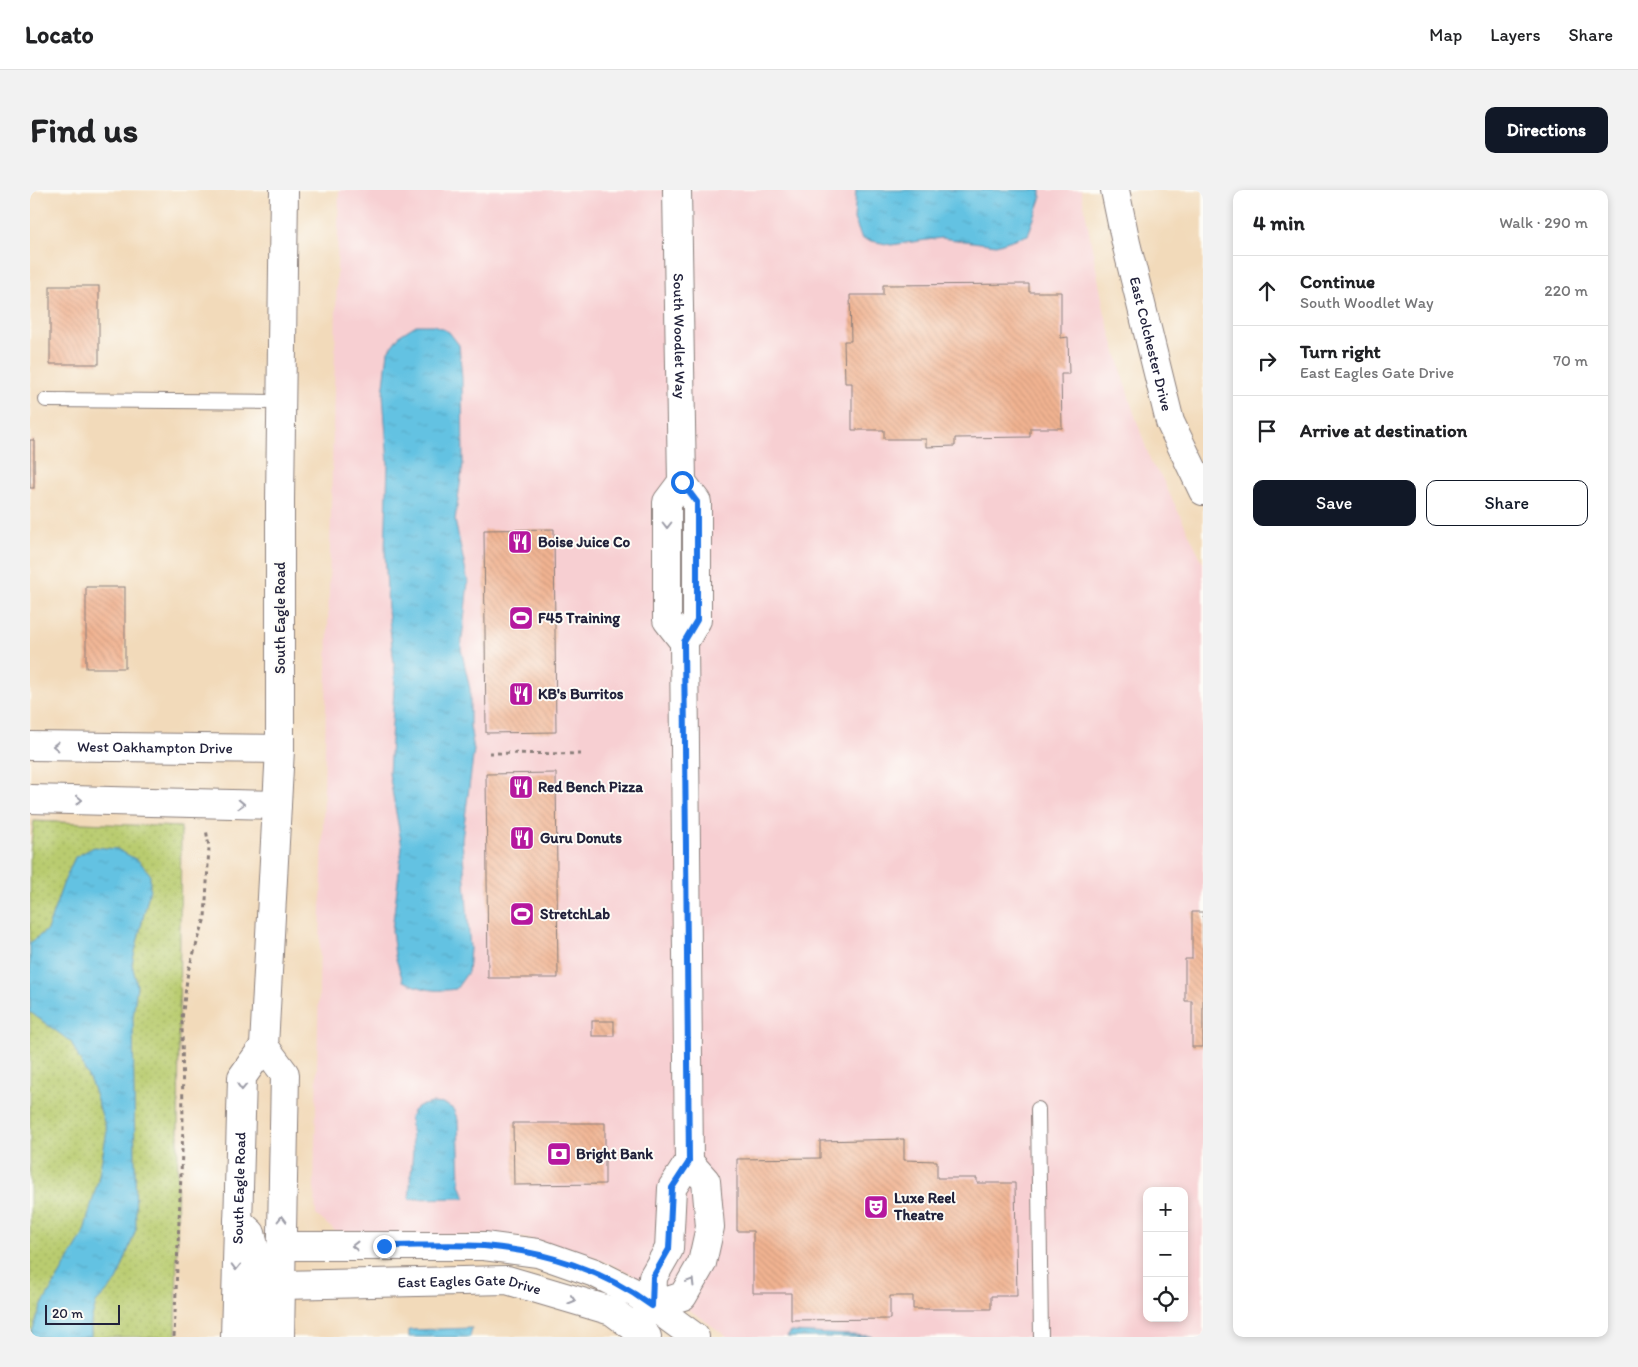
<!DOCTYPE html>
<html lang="en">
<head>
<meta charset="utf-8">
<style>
	:root { --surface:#fff; --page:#f2f2f2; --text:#202124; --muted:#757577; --line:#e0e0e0; --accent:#111827 }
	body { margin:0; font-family:Itim,sans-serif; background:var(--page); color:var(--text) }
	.controls { position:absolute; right:15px; bottom:15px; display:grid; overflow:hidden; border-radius:10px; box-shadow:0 2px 8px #0003 }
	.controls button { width:45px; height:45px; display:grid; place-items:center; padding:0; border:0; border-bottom:1px solid var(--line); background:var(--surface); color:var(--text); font:25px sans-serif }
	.scale { position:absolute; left:15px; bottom:12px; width:75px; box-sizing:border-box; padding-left:5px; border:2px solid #22223b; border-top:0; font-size:14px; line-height:18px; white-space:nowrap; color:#22223b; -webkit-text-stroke:4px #fdfcf7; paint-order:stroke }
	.stop { position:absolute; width:15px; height:15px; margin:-11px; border:4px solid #1a73e8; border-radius:50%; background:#fff }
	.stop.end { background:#1a73e8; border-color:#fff; box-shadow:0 1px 5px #0008 }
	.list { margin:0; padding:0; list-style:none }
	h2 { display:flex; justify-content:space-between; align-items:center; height:65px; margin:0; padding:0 20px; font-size:21px }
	h2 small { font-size:16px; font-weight:400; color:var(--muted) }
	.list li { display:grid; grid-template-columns:32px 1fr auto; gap:15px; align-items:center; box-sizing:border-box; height:70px; padding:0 20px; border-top:1px solid var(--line) }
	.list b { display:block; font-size:19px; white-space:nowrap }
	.list p { margin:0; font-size:16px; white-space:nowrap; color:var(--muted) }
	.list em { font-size:16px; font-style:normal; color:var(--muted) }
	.actions { display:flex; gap:10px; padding:15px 20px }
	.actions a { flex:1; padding:11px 0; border:1px solid var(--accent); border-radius:10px; text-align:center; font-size:18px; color:var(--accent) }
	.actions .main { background:var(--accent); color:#fff }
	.icon { flex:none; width:28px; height:28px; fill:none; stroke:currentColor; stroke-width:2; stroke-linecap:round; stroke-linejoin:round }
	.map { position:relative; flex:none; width:1173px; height:1147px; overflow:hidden; border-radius:10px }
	header { display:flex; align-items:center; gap:30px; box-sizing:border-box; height:70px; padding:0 25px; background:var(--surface); border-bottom:1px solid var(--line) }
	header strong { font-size:24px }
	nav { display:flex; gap:28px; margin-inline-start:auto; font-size:18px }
	.intro { display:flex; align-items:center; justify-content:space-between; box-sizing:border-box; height:120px; padding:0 30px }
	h1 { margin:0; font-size:35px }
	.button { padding:12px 22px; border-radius:10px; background:var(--accent); color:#fff; font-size:18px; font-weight:700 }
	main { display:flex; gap:30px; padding:0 30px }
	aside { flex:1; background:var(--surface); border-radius:10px; box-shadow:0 2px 8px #0003 }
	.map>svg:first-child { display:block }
</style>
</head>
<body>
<header>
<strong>Locato</strong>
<nav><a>Map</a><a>Layers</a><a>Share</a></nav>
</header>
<div class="intro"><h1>Find us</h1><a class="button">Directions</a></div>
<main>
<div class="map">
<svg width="1173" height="1147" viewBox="0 0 1173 1147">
	<defs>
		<pattern id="grass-dots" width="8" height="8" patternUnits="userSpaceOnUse" patternTransform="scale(1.25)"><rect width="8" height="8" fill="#b9cc6f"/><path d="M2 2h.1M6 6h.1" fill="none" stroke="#9faf61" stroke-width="1.8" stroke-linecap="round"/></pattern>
		<pattern id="water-ripples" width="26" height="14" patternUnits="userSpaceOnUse" patternTransform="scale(1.25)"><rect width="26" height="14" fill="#64c2e2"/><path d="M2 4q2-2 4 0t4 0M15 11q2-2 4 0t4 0" fill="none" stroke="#56a6c3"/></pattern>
		<pattern id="building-back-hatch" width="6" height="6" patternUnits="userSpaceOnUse" patternTransform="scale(1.25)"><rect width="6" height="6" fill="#f1b391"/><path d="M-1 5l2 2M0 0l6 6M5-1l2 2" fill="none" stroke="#ce9a7e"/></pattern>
	</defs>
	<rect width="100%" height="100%" fill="#fdfcf7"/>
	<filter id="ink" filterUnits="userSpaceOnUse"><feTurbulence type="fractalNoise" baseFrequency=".02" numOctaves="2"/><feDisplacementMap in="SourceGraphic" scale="10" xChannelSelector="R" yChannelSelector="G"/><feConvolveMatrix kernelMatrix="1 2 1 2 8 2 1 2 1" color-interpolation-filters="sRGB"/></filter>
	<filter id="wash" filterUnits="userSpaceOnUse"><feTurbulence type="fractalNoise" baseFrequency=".0096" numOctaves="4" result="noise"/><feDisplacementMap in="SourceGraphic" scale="20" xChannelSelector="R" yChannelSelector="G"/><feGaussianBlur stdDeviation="1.12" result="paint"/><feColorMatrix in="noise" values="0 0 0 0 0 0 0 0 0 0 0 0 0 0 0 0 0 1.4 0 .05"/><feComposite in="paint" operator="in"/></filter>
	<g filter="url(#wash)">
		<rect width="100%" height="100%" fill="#f2daba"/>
		<path fill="#f7cfd2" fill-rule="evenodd" d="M309,0H1051L1075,124L1102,217L1122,275L1131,286L1173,373V1147H697L670,1127L596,1081L543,1059L480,1045L340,1046L305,1041L286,1025L284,996ZM1117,1001H1154V1128H1117Z"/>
		<path fill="url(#grass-dots)" stroke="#6e7755" d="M4,631L151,637L146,1147H0V662Z"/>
		<g fill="url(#water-ripples)" stroke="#43728e">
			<path d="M826,0H1011V9L998,45L966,55L911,48L861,55L832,49L824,29Z"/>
			<path d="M386,135H404L419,142L429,155L432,188L433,274L425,330L438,392L431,459L440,499V536L444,560L432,650L440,759L438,782L426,799C404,802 394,800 373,791L365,766L362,740L372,657L359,583L365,483L358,420L355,360L358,274L353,204L358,161L370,145Z"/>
			<path d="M64,657L87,659L109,671L120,684V699L102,774L107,795L103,828L106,1039L87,1091L66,1113L61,1131V1147H0L12,1115L53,1045L68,990L77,941L62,895L41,852L0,822V753L17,740L33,694L45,667Z"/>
			<path d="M402,913L415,914L423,919L428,930L430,994L435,1008L379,1009L383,961L380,927L383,921L389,916Z"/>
			<path d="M442,1138L440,1147H379V1140Z"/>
			<path d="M761,1142L841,1146L842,1147H757Z"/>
		</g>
		<g id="blocks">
			<g fill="url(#building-back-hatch)">
				<path d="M999,94V102H1031V148L1038,147L1039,184H1031L1032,238H1000V247L925,248V256L896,257V249H854V240H822V193H815L814,151H821L820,105H853V95Z"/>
				<rect x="20" y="96" width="49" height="78"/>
				<rect x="0" y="250" width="4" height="48"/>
				<path d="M524,339L526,542L456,543L454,340Z"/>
				<rect x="56" y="397" width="39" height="81"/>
				<path d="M526,583L528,788H458L456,584Z"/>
				<path d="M1162,722H1173V857H1162V811H1155V769H1162Z"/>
				<rect x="562" y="831" width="22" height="15"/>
				<path d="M483,933H575V994L484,995Z"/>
				<path d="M874,949V970L907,971V988H947V993H985L987,1106H961V1119H883V1106H860V1129L761,1130V1103H723V1041H707V969L790,968V951Z"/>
			</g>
		</g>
	</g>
	<g filter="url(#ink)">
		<use href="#blocks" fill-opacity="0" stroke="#8a7e7a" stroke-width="1"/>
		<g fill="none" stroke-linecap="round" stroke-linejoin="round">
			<defs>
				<g id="lane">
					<path d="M16,210L250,212"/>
					<path d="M1008,919L1011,1147"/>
				</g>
				<g id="street">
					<path id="s1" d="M647,0L652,292L667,312V430L654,452L659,972"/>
					<path d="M652,292L637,312V430L654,452"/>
					<path id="s2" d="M0,556L250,559"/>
					<path d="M0,609L247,615"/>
					<path d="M605,1139L622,1116L623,1087L639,1059L642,998L659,972L676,991L680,1037L672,1073L653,1106L622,1116"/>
				</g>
				<g id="secondary">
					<path id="s3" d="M1085,0L1096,53L1140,232L1173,301"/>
					<path d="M252,1056H454L508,1063L565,1083L605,1103L665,1147"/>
					<path id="s4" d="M251,1095L477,1090L582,1121L617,1147"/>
				</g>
				<g id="highway">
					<path d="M234,856L255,884L250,1147"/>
					<path d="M208,1031L221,1043L226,1064V1147"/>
					<path id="s5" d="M205,1147L212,887L234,856L250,559V310L254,0"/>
				</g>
			</defs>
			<use href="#lane" stroke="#8a7e7a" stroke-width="16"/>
			<use href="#street" stroke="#8a7e7a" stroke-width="30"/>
			<use href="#secondary" stroke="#8a7e7a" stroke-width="30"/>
			<use href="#highway" stroke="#8a7e7a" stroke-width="30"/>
			<g stroke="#8a7e7a" stroke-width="3" stroke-dasharray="4 4" stroke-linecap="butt">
				<path d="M459,563L555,564"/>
				<path d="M144,1147L153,938L152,829L158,781L175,728L179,657L176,639"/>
			</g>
			<use href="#lane" stroke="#fff" stroke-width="14"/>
			<use href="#street" stroke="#fff" stroke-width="28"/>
			<use href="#secondary" stroke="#fff" stroke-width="28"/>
			<use href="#highway" stroke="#fff" stroke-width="28"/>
		</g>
		<defs><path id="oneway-chevron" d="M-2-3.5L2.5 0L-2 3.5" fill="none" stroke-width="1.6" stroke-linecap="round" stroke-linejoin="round" transform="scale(1.25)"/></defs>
		<g stroke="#9c9ca7">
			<use href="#oneway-chevron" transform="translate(637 335) rotate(90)"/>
			<use href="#oneway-chevron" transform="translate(26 556) rotate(-179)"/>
			<use href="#oneway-chevron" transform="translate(49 610) rotate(1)"/>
			<use href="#oneway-chevron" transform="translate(211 614) rotate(2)"/>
			<use href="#oneway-chevron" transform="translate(212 897) rotate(92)"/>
			<use href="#oneway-chevron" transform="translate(252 1029) rotate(-89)"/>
			<use href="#oneway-chevron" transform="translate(325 1056) rotate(180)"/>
			<use href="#oneway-chevron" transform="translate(206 1077) rotate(91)"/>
			<use href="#oneway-chevron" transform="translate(661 1092) rotate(-59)"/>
			<use href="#oneway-chevron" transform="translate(542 1110) rotate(17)"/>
		</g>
	</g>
	<g fill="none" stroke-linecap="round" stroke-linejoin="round" filter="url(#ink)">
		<path stroke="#1a73e8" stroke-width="6" d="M354,1056C387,1056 421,1054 454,1056C514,1061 574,1080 622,1116L623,1087L639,1059L642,998L659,972L654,452L667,430V312L652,292"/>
	</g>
	<defs>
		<symbol id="restaurant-square" viewBox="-11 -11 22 22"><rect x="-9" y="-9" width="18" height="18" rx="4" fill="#b5179e" stroke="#fdfcf7"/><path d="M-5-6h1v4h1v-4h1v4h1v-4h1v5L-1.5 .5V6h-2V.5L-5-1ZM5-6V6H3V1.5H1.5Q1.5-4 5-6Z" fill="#fff"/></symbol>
		<symbol id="stadium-square" viewBox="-11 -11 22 22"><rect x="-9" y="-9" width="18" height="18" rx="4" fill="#b5179e" stroke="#fdfcf7"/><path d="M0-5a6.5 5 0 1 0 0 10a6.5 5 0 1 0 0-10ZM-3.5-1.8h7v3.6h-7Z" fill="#fff"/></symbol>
		<symbol id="bank-square" viewBox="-11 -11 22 22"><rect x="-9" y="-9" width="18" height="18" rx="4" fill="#b5179e" stroke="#fdfcf7"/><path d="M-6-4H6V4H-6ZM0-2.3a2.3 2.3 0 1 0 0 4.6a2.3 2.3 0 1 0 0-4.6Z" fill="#fff"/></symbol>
		<symbol id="theatre-square" viewBox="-11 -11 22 22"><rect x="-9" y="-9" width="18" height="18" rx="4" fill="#b5179e" stroke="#fdfcf7"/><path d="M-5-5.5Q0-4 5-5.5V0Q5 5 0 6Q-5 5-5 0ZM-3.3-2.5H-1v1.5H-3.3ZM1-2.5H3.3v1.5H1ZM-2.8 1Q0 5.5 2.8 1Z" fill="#fff"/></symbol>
	</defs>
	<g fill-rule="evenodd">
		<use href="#restaurant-square" x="476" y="338" width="28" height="28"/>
		<use href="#stadium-square" x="477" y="414" width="28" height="28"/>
		<use href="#restaurant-square" x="477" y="490" width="28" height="28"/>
		<use href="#restaurant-square" x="477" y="583" width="28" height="28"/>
		<use href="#restaurant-square" x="478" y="634" width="28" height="28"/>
		<use href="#stadium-square" x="478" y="710" width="28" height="28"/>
		<use href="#bank-square" x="515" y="950" width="28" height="28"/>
		<use href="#theatre-square" x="832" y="1003" width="28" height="28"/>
	</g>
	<g text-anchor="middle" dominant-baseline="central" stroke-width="4" stroke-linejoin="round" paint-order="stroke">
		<g font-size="15" fill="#22223b" stroke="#fdfcf7">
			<text stroke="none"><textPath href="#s1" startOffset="146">South Woodlet Way</textPath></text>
			<text stroke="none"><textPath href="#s3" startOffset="158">East Colchester Drive</textPath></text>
			<text transform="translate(250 428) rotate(-90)">South Eagle Road</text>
			<text stroke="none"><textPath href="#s2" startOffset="125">West Oakhampton Drive</textPath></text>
			<text stroke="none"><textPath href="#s5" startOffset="149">South Eagle Road</textPath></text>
			<text stroke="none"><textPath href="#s4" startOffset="189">East Eagles Gate Drive</textPath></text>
		</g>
		<g font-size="15" font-weight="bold" fill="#22223b" stroke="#fdfcf7" text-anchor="start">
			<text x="508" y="352">Boise Juice Co</text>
			<text x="508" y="428">F45 Training</text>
			<text x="508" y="504">KB's Burritos</text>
			<text x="508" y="597">Red Bench Pizza</text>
			<text x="510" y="648">Guru Donuts</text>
			<text x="510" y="724">StretchLab</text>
			<text x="546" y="964">Bright Bank</text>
			<text x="864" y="1008">Luxe Reel<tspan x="864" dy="17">Theatre</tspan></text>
		</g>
	</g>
</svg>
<div class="controls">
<button>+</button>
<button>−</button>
<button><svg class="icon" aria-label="locate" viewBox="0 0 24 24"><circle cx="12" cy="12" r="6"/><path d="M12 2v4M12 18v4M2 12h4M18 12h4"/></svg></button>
</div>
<div class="scale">20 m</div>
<div class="stop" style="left:652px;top:292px"></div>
<div class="stop end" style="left:354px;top:1056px"></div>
</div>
<aside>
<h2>4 min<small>Walk · 290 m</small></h2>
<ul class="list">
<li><svg class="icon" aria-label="ahead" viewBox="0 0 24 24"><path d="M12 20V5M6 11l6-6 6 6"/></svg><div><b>Continue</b><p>South Woodlet Way</p></div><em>220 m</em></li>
<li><svg class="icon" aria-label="right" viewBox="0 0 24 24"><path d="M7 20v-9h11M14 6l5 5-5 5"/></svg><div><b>Turn right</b><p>East Eagles Gate Drive</p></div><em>70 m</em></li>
<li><svg class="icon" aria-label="arrive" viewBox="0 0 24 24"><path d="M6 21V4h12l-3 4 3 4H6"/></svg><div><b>Arrive at destination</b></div></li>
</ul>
<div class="actions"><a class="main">Save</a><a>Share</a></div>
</aside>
</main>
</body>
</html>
